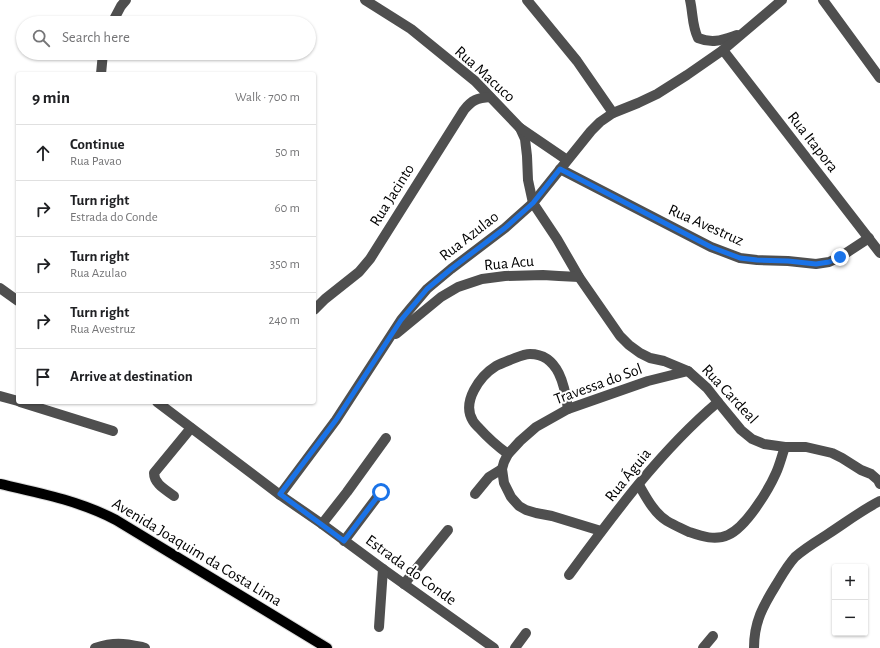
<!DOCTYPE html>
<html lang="en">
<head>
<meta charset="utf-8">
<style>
	:root { --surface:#fff; --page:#f2f2f2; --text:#202124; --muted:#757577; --line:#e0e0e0 }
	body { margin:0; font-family:"Alegreya Sans",sans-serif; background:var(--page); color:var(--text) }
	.controls { position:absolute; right:12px; bottom:12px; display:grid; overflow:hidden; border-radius:4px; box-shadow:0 1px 3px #0004 }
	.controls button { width:36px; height:36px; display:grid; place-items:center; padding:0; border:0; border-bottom:1px solid var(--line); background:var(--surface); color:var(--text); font:20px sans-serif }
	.stop { position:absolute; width:12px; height:12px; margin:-9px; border:3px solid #1a73e8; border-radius:50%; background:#fff }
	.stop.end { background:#1a73e8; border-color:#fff; box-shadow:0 1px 4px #0008 }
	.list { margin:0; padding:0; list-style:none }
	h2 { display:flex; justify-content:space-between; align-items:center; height:52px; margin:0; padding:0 16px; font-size:17px }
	h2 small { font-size:13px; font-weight:400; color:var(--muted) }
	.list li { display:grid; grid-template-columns:26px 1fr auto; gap:12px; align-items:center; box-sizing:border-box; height:56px; padding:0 16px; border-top:1px solid var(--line) }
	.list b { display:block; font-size:15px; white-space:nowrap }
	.list p { margin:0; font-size:13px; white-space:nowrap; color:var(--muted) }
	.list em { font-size:13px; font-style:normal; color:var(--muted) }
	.icon { flex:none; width:22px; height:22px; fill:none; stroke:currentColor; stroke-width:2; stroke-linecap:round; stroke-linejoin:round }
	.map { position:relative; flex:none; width:880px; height:648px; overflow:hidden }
	.search { position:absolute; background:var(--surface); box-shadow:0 1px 3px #0004; left:16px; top:16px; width:300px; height:44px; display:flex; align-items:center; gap:10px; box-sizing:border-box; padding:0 14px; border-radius:22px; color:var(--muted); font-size:15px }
	.panel { position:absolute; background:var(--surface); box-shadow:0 1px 3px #0004; left:16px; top:72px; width:300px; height:332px; border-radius:4px }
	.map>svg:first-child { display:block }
</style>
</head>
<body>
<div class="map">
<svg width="880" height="648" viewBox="0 0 880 648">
	<rect width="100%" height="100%" fill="#fff"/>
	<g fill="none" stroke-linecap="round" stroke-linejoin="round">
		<defs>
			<path id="major" d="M0,484C40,493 80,501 116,520L327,648"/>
		</defs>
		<use href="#major" stroke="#dbdbdb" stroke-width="12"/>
		<g stroke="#4f4f4f" stroke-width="10">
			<path d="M365,0L411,29L475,81L520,128L525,139L527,156L528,180L533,203L557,239L579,277L620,336L629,345L640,353L650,358L664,361L688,371L707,388L718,402L741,430L752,439L764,444L785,447H806L832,453L842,458L861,470L871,474L878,480L880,484"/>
			<path d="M527,0L577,61L613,113"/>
			<path d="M690,0C693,13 692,26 698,38C713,44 722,40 737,35"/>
			<path d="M823,0L880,78"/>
			<path d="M112,23L121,6L126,0"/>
			<path d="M723,50L880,253"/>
			<path d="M101,74L103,53"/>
			<path d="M520,128L567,160"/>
			<path d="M560,169L711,247L740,258L757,260L788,261L816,264L829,262L840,257L869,238"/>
			<path d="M0,288L18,301"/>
			<path d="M314,310L325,299L359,272L370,259L464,110C472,100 477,98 490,97"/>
			<path d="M396,334L441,297L458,287L482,279L505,276L543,275L559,276L579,277"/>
			<path d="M0,396L18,401"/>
			<path d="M20,402L113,431"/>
			<path d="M157,402L280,495L322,524L383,569L404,584L494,648"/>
			<path d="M508,454C497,446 488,438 479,428C477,426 474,423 473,421C461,402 480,376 496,366C500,364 505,362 510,360C516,358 523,354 530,354C559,354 565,387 568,409"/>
			<path d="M639,485C646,497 654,513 667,521C674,525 681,528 689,532C701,536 715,541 728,535C746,527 768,491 776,473C780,464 782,455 785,447"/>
			<path d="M475,494L489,477L502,469"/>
			<path d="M280,495L336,420L401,320L410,309L427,289L451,269L505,228L533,203L591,131L600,122L613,113L638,103L657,94L687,75L723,50L782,0"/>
			<path d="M174,496C166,490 154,484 154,473L191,428"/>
			<path d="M322,524L347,492L386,438"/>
			<path d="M601,531L552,516L536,513L526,510L519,506L511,497L504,483L502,469L504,462L508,454L520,441L536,427L568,409L648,381L688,371"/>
			<path d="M344,541L381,492"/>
			<path d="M569,575C614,514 660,451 718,402"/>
			<path d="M404,584L448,530"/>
			<path d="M379,627L383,569"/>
			<path d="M95,648C114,642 123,643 142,647L145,648"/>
			<path d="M515,648L526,633"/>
			<path d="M703,648L713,636"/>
			<path d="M754,648C754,622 763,606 776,585C782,575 787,566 795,557C805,548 817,541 828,534C845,523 862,510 880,501"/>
		</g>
		<use href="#major" stroke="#000" stroke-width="10"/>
	</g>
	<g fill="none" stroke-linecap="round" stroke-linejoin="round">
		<path stroke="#1a73e8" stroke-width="5" d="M381,492L344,541L280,494L336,420L401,320L427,289L451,269L505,228L533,203L560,169L711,247L740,258L757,260L788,261L816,264L829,262L840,257"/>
	</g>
	<g text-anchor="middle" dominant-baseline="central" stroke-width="4" stroke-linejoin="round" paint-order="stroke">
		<g font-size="16" fill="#000" stroke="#fff">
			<text transform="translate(485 74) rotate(42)">Rua Macuco</text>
			<text transform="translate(813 142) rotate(52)">Rua Itapora</text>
			<text transform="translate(392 195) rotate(-58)">Rua Jacinto</text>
			<text transform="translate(706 225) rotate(24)">Rua Avestruz</text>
			<text transform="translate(469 236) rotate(-38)">Rua Azulao</text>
			<text transform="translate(509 263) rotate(-5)">Rua Acu</text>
			<text transform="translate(598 384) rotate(-20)">Travessa do Sol</text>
			<text transform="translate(730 394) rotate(47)">Rua Cardeal</text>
			<text transform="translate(628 475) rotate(-51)">Rua Águia</text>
			<text transform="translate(197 552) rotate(31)">Avenida Joaquim da Costa Lima</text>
			<text transform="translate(411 570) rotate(36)">Estrada do Conde</text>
		</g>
	</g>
</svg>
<div class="controls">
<button>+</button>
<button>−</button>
</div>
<div class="stop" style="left:381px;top:492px"></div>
<div class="stop end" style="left:840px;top:257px"></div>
<div class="search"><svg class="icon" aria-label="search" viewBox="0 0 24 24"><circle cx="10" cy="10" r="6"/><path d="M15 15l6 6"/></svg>Search here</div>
<section class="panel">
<h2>9 min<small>Walk · 700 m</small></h2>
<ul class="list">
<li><svg class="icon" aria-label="ahead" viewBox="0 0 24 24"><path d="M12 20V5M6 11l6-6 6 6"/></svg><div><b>Continue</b><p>Rua Pavao</p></div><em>50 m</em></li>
<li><svg class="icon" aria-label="right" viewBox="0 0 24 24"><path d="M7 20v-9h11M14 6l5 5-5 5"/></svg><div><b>Turn right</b><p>Estrada do Conde</p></div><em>60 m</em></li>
<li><svg class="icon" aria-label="right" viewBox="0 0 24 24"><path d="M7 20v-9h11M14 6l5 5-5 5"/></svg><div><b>Turn right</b><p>Rua Azulao</p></div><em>350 m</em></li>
<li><svg class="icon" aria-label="right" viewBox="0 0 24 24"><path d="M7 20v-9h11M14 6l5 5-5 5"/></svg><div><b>Turn right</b><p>Rua Avestruz</p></div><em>240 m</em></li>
<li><svg class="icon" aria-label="arrive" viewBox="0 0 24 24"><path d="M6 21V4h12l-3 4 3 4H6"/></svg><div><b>Arrive at destination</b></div></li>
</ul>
</section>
</div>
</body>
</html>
